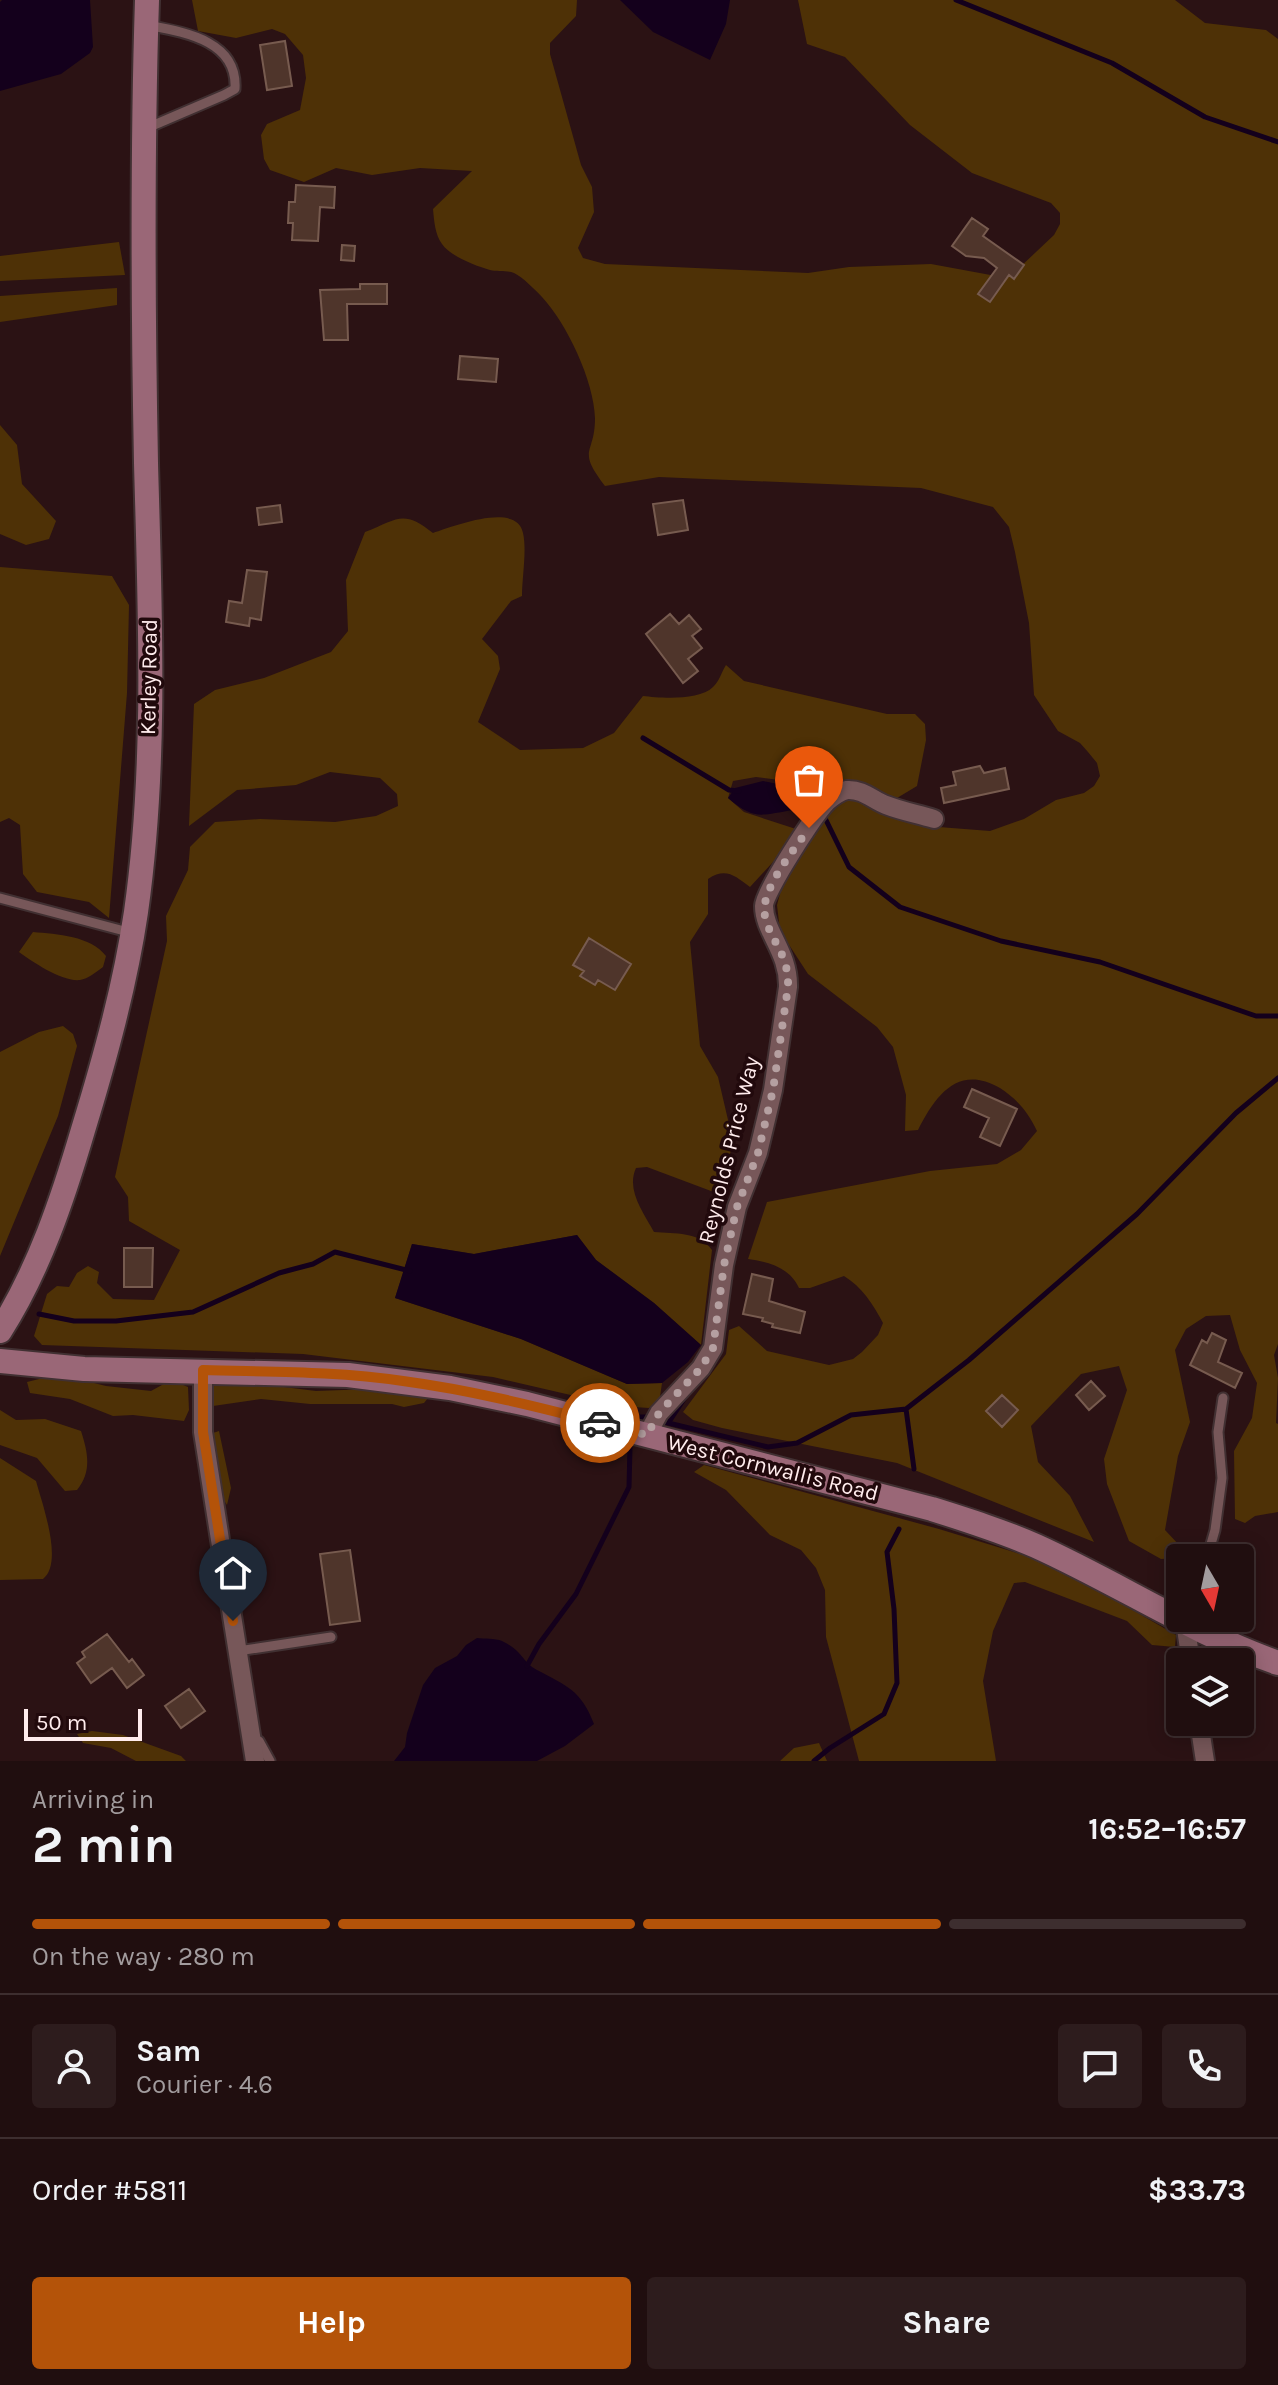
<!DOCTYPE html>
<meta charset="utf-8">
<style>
body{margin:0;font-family:Karla,sans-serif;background:#2d1c1d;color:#f1f3f6;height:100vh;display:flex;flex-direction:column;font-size:30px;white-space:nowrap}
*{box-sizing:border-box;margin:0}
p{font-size:26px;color:#a29c9e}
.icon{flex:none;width:44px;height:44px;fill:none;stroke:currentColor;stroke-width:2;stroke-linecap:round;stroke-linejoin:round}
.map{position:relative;height:1761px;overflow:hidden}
.details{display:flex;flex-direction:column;background:#200e0f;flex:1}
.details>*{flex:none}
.needle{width:52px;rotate:171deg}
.buttons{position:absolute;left:1166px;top:1544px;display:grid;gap:16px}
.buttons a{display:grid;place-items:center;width:88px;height:88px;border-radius:8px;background:#200e0f;box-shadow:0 4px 20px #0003,0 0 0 2px #3d2e2f;font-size:40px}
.scale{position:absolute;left:24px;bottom:20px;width:118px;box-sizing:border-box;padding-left:8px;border:4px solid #ffeced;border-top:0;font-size:22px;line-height:28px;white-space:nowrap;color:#ffeced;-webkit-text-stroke:6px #21090c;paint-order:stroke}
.pin{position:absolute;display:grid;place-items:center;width:68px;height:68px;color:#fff;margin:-82px -34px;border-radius:50% 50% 50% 0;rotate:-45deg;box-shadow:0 0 8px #0007}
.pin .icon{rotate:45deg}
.courier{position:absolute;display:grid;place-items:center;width:80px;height:80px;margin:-40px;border:6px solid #b45309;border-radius:50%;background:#fff;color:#222;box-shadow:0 2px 10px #0007}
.summary em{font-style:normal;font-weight:700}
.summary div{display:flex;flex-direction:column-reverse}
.summary{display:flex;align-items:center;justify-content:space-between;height:136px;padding:0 32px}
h1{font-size:52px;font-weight:700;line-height:60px}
.bar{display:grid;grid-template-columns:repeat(4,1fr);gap:12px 8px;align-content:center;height:96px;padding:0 32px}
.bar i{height:10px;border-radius:6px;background:#3d2e2f}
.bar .current{background:#b45309}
.bar p{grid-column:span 4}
.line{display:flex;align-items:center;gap:20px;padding:0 32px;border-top:2px solid #3d2e2f}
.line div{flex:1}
.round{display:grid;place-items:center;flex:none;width:84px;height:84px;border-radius:8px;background:#2d1c1d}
.action{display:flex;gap:16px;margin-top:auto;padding:16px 32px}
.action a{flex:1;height:92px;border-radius:8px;background:#b45309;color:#fff;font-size:32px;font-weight:700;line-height:92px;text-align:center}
.action a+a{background:#2d1c1d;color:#f1f3f6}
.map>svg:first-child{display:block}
</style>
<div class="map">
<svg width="1278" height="1761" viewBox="0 0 1278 1761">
<rect width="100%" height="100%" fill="#2b1214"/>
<path fill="#4e3106" d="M 192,0 L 577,0 L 576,16 L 550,43 L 550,54 L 581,165 L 592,187 L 594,212 L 578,248 L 583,258 L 605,264 L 808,273 L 849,267 L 931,264 L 996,276 L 1018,269 L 1054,235 L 1060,224 L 1060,213 L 1051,203 L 972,173 L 910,125 L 845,57 L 807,44 L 798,0 L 1175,0 L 1205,23 L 1266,30 L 1278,39 L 1278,1344 L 1274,1355 L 1278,1378 L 1276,1423 L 1278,1424 L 1278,1512 L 1255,1516 L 1245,1523 L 1235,1519 L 1234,1451 L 1252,1418 L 1257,1383 L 1240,1350 L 1230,1315 L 1206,1316 L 1186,1329 L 1175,1350 L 1190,1422 L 1178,1456 L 1165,1530 L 1181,1547 L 1176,1558 L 1161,1559 L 1129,1541 L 1107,1484 L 1104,1459 L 1127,1390 L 1119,1366 L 1081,1374 L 1031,1426 L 1038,1462 L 1070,1496 L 1094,1542 L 897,1463 L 722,1428 L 693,1420 L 683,1412 L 726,1354 L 729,1330 L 739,1326 L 767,1351 L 829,1365 L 853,1359 L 862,1352 L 878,1335 L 883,1323 C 873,1304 862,1287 844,1276 L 810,1288 L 799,1288 C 789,1267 769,1262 748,1259 L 767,1202 L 930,1171 L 997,1164 L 1021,1150 L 1037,1131 C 1028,1112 1018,1100 1000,1088 C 959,1064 936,1094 918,1130 L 905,1131 L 906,1095 L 893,1047 L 877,1027 L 808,974 L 780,931 L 777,905 L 783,882 L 834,804 L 810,784 L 756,777 L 733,781 L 728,798 L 744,812 L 796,829 L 785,849 L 750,887 C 735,876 726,867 708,879 L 708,914 L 690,942 L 700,1046 L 718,1077 L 732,1137 L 727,1185 L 719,1194 L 647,1167 L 636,1168 C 626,1190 643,1212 654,1232 C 675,1234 699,1231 712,1250 L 701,1345 L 654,1303 L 596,1260 L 577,1235 L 474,1254 L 412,1244 L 395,1298 L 521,1339 L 627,1384 L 662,1383 L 660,1397 L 649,1408 L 618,1406 L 493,1377 L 303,1354 L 42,1345 L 34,1336 L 47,1294 L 57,1286 L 69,1287 L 77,1273 L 88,1266 L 99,1272 L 97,1283 L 113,1299 L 154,1300 L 180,1250 L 129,1221 L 128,1197 L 115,1177 L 167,941 L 166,916 L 188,870 L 190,847 L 215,822 L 260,819 L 335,822 L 376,816 L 398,806 L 397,794 L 380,778 L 330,772 L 296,785 L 237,790 L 189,826 L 194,704 L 215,690 L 264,678 L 331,652 L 348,631 L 346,580 L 365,532 C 398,519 403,509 433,533 C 452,527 517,501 523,533 C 527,550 522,578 522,596 L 511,601 L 482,639 L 498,656 L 500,669 L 478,722 L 520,750 L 583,748 L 614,733 L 643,696 C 660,698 699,701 713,687 C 719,682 722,671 726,665 L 744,681 L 887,714 L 915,714 L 925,724 L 926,740 L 917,786 L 882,807 L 926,826 L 990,831 L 1024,819 L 1056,800 L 1084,793 L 1094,786 L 1100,776 L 1097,763 L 1088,752 L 1080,743 L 1058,731 L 1034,695 L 1029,623 L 1015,552 L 1009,527 L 993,507 L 921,488 L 659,477 L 605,486 C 576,448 595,456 595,418 C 594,381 567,324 542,297 C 535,290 523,277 514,273 C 507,270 497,272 490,270 C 476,266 450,256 442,244 C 435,235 434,220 433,209 L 472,171 L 420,168 L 372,175 L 336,168 L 304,182 L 270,170 L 264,159 L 261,135 L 267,124 L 300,110 L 306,78 L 303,55 L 285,34 L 272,29 L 236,38 L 198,31 Z
M 119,242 L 125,275 L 0,281 L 0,256 Z
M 117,288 L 117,305 L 0,322 L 0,296 Z
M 0,425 L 17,445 L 22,484 L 56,521 L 49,539 L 26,545 L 0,534 Z
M 0,567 L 112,576 L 129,605 L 127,693 L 109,918 L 89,902 L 37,892 L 23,874 L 20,825 L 9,818 L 0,822 Z
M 33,932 C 57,934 91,936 106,956 L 103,967 C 96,972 88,979 80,980 C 62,982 33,962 19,952 Z
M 63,1026 L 73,1034 L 77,1046 L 58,1116 L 0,1256 L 0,1052 L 39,1032 Z
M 43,1378 L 74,1378 L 106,1386 L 151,1391 L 171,1380 L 188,1387 L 189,1410 L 184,1421 L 133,1415 L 113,1416 L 70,1399 L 30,1393 L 27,1382 Z
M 243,1382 L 316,1391 L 370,1389 L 428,1398 L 424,1403 L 404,1407 L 392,1404 L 310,1404 L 261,1399 L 213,1406 L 209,1402 L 209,1386 Z
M 0,1410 L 16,1420 L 45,1419 L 81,1431 C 88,1453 92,1471 77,1490 L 65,1491 L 37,1458 L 0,1445 Z
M 219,1431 L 231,1488 L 227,1505 L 216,1488 L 211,1439 L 213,1433 Z
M 0,1458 L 36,1481 C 42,1503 64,1563 43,1579 L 0,1580 Z
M 704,1465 L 939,1529 L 1053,1564 L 1176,1635 L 1175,1647 L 1152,1645 L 1127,1621 L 1025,1582 L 1014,1583 L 993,1631 L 983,1681 L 996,1761 L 859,1761 L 826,1637 L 825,1590 L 816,1568 L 801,1550 L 770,1535 L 726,1490 L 694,1472 Z
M 92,1731 L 123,1735 L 181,1756 L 186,1761 L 136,1761 L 111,1748 L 83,1743 L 77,1734 Z
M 819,1743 L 827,1761 L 780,1761 L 794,1748 Z"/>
<path fill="#14001c" d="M 2,0 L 90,0 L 93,47 L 90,53 L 61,74 L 0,91 L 0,2 Z
M 620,0 L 730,0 L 726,24 L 710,60 L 653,32 Z
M 763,781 L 798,788 L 800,794 L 793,810 C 761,815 755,821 728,798 L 735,788 Z
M 577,1235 L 596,1260 L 654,1303 L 701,1345 L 688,1362 L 662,1383 L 627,1384 L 521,1339 L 395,1298 L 412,1244 L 474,1254 Z
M 477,1638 C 484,1639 495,1638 502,1641 C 524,1652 522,1662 537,1670 C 567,1686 581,1690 594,1724 L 565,1746 L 537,1761 L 394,1761 L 405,1747 L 407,1733 L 423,1685 L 435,1668 L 457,1656 L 466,1645 Z"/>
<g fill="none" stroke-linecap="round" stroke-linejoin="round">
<path stroke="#14001c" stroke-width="5" d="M 956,0 L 1112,63 L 1205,117 L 1278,142
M 643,738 L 729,790 L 739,791
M 792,798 L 816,807
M 823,814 L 849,867 L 900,907 L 1001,941 L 1100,962 L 1256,1016 L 1278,1016
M 39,1314 L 74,1321 L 116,1321 L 193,1312 L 279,1273 L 313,1264 L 335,1252 L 410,1271
M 906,1409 L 914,1469
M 634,1417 L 647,1417
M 660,1421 L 768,1447 L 797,1443 L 851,1415 L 906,1409 L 969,1360 L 1137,1214 L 1236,1113 L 1278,1078
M 669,1422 L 686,1396
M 527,1666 L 539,1644 L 576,1594 L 629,1487 L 630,1447
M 814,1761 L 830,1748 L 884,1714 L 897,1683 L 894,1609 L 887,1552 L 899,1529"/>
</g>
<path fill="#4f352b" stroke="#775b4f" stroke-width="2" d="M 285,41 L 292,86 L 267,90 L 260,45 Z
M 296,185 L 335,187 L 334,208 L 320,207 L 318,241 L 292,240 L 293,223 L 288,223 L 289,202 L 295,202 Z
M 972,218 L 988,229 L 983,236 L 1024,265 L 1014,279 L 1009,275 L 990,302 L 978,294 L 997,268 L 984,258 L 966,256 L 952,246 Z
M 342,245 L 355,246 L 354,261 L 341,260 Z
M 360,284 L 387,284 L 387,304 L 347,304 L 348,340 L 324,340 L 320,290 L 360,289 Z
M 460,356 L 498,359 L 496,382 L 458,379 Z
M 683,500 L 688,530 L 658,535 L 653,504 Z
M 280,505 L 282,522 L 259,525 L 257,508 Z
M 247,570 L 267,572 L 261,620 L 250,618 L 249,626 L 226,622 L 229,601 L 242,603 Z
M 670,614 L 679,624 L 689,615 L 701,629 L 692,636 L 702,648 L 688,659 L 698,671 L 683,683 L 646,634 Z
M 980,766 L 984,773 L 1005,768 L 1009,789 L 944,803 L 941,788 L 956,785 L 953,772 Z
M 589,938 L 631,964 L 615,990 L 598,980 L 595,985 L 580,976 L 584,971 L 573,965 Z
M 972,1089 L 1017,1109 L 1000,1146 L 980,1137 L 989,1118 L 964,1107 Z
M 124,1248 L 153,1248 L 152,1287 L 124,1287 Z
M 752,1274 L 773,1279 L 769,1301 L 805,1312 L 800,1333 L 772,1327 L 773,1324 L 762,1321 L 763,1318 L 743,1314 Z
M 1212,1333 L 1226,1340 L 1218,1362 L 1242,1373 L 1235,1388 L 1190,1365 L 1202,1340 L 1207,1343 Z
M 1091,1381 L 1105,1396 L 1089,1410 L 1076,1395 Z
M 1002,1395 L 1018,1410 L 1002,1427 L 986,1411 Z
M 350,1550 L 360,1621 L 330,1625 L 320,1554 Z
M 107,1634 L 129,1662 L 132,1659 L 144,1675 L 127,1688 L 112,1668 L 91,1683 L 77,1663 L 85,1657 L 82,1652 Z
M 189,1689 L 205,1711 L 181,1728 L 165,1706 Z"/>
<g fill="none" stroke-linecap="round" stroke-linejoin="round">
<g stroke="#413032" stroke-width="13">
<path id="lane" d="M 147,128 L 224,95 L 235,89 C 238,40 183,32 147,25
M 0,898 L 132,933
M 1207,1558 L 1215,1530 L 1222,1478 L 1218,1432 L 1223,1398
M 238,1651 L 331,1637
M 256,1740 L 259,1741 L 270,1761"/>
</g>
<g stroke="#413032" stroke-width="22">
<path id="street" d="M 203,1370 L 203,1432 L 255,1761
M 647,1435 L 659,1413 L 701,1368 L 713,1348 L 724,1265 L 737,1207 L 758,1153 L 773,1090 L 788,987 C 789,952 764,932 764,906 C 764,892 815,814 827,802 C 832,797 841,791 847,790 C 863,789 873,800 886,805 C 901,811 918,814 934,819
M 1185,1622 L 1191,1662
M 1199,1722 L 1205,1761"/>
</g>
<g stroke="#413032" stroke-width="28">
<path id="secondary" d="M 0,1331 C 39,1270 63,1198 83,1130 C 105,1058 125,986 136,912 C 157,764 150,612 146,463 C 143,309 142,154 147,0
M 0,1361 L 84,1369 L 348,1375 L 450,1388 L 527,1404 L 932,1509 C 967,1520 1002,1531 1036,1546 C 1118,1583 1193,1633 1278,1663"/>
</g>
<use href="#lane" stroke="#775759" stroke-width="9"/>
<use href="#street" stroke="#775759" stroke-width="18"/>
<use href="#secondary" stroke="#9a6777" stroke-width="24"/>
</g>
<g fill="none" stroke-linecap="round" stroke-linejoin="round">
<path stroke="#b5a0a1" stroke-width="8" stroke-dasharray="0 14.4" d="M 600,1423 L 647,1435 L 659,1413 L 701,1368 L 713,1348 L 724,1265 L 737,1207 L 758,1153 L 773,1090 L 788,987 C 789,953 771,943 765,916 C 759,891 795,849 809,828"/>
<path stroke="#b45309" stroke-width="10" d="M 233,1621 L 203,1432 L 203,1370 C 269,1372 337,1371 403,1381 C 470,1390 535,1406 600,1423"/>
</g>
<g text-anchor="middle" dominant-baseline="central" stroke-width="7" stroke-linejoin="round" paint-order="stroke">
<g font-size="22" fill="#ffeced" stroke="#21090c">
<text transform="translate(149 677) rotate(-89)">Kerley Road</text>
<text transform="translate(729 1150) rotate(-76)">Reynolds Price Way</text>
<text transform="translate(773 1468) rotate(14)">West Cornwallis Road</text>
</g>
</g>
</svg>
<div class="buttons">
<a><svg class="needle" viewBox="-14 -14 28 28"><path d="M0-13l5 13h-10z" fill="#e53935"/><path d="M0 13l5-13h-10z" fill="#a29c9e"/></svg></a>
<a><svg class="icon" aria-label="layers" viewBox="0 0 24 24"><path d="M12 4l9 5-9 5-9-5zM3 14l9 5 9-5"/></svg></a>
</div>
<div class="scale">50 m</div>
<div class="pin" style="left:809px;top:828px;background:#ea580c"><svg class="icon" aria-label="bag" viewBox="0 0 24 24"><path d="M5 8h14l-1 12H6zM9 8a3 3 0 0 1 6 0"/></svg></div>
<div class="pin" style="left:233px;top:1621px;background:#1f2937"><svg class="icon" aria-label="home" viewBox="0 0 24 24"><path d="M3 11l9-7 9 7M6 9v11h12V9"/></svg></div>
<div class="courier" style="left:600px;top:1423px"><svg class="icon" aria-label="car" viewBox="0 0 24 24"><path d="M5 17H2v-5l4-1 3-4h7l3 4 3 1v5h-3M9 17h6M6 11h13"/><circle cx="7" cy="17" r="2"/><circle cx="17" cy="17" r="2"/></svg></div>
</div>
<section class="details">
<div class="summary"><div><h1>2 min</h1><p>Arriving in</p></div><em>16:52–16:57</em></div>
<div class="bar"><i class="current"></i><i class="current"></i><i class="current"></i><i></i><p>On the way · 280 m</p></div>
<div class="line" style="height:144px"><a class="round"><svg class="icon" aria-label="person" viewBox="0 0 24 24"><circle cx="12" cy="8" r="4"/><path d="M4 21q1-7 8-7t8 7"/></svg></a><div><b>Sam</b><p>Courier · 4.6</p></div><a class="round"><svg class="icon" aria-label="chat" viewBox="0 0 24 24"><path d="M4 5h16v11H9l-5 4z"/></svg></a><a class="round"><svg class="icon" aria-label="phone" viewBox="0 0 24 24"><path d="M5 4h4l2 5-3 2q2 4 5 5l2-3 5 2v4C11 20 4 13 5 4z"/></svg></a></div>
<div class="line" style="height:104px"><div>Order #5811</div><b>$33.73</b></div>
<div class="action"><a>Help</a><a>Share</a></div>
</section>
